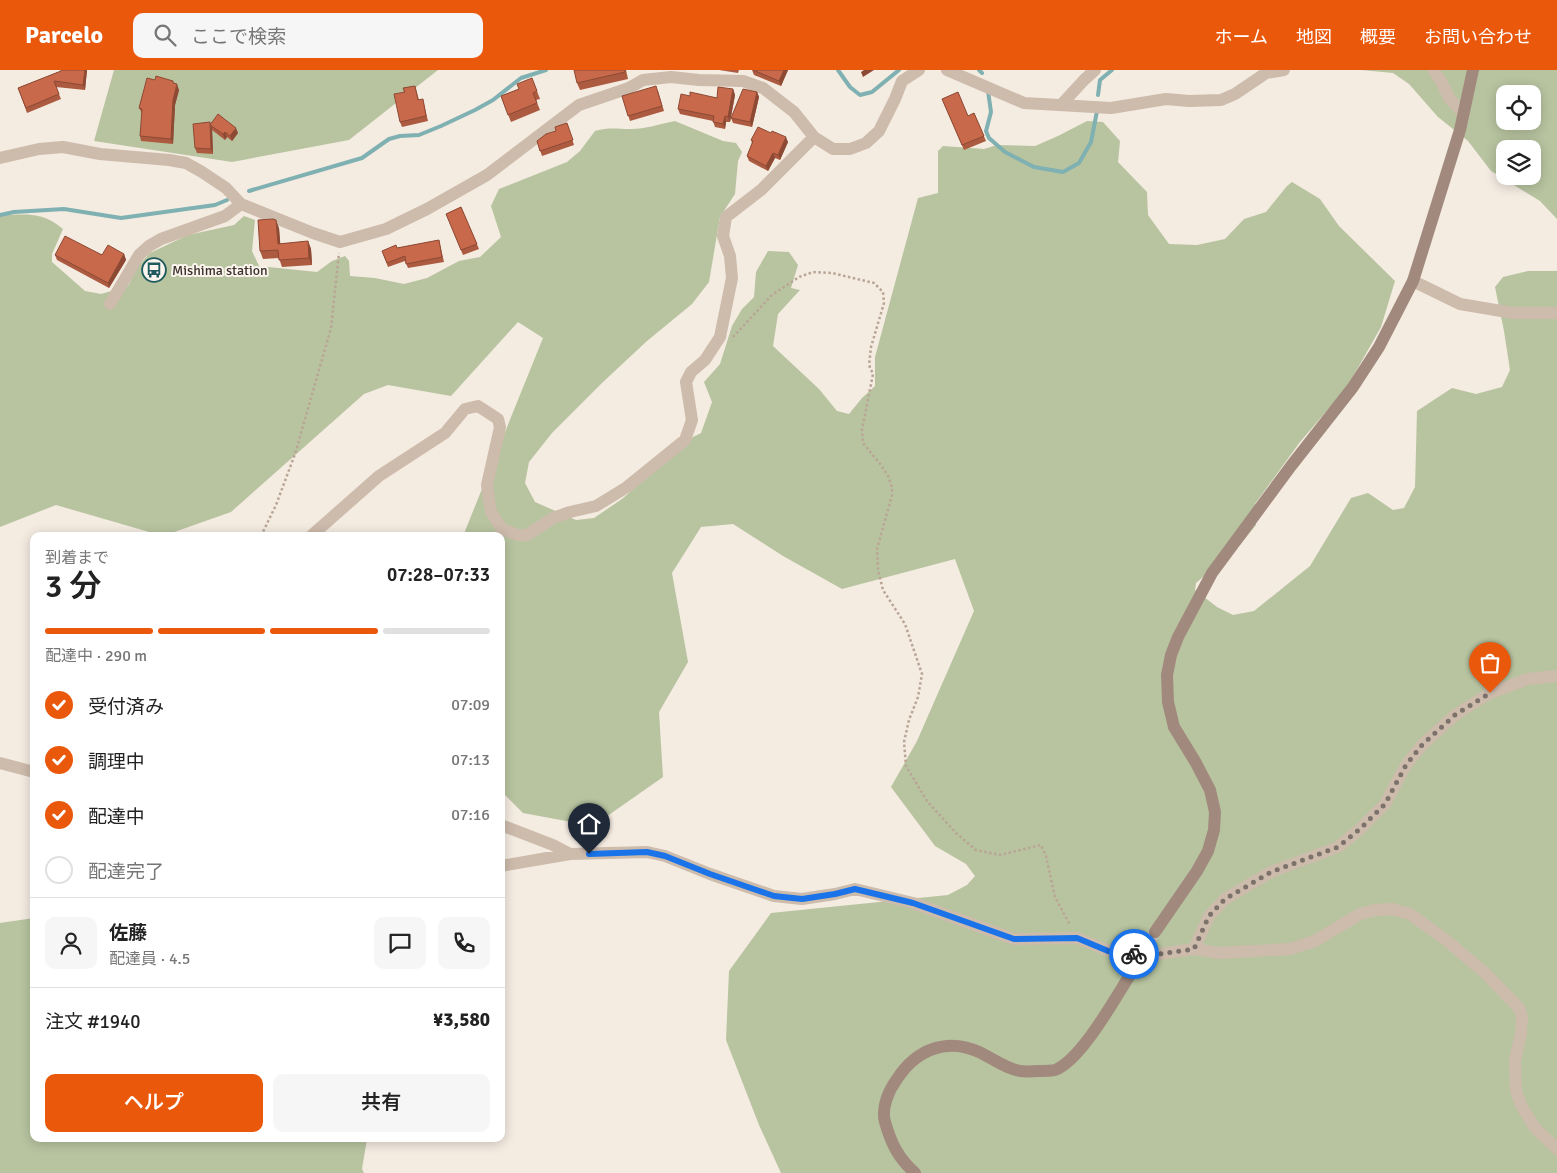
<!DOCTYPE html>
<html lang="ja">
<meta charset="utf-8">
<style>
body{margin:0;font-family:Signika,"Noto Sans JP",sans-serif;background:#f6f6f6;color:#222;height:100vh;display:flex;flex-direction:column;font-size:19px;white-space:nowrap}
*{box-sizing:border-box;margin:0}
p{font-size:16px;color:#767676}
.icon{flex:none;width:28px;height:28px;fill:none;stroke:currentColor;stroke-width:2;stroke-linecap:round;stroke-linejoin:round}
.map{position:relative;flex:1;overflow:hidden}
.details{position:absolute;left:30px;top:462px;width:475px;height:610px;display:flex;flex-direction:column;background:#fff;border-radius:10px;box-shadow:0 2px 12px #0003}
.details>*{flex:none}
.fabs{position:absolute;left:1496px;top:15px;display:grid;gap:10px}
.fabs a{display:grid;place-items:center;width:45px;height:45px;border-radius:10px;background:#fff;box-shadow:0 2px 12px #0003;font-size:25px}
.pin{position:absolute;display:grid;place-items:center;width:42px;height:42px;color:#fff;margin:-51px -21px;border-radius:50% 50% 50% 0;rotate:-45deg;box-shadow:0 0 5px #0007}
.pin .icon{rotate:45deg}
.courier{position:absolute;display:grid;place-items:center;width:50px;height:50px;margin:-25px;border:4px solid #1a73e8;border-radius:50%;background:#fff;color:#222;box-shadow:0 1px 6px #0007}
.head em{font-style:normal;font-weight:600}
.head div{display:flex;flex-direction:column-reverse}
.head{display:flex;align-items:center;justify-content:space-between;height:85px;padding:0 15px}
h1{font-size:32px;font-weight:600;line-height:38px}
.bar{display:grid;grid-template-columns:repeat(4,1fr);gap:8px 5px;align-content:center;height:60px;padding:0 15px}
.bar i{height:6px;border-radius:4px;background:#e0e0e0}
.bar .selected{background:#ea580c}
.bar p{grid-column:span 4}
.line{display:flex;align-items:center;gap:12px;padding:0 15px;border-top:1px solid #e0e0e0}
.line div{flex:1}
.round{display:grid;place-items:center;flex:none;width:52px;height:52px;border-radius:10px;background:#f6f6f6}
ol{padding:0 15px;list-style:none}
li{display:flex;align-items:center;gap:15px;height:55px}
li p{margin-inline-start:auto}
li .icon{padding:5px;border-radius:50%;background:#ea580c;color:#fff;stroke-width:4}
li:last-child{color:#767676}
li i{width:28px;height:28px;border:2px solid #e0e0e0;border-radius:50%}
.primary-button{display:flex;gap:10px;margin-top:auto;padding:10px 15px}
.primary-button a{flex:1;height:58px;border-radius:10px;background:#ea580c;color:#fff;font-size:20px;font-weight:600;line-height:58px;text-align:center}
.primary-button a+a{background:#f6f6f6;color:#222}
header{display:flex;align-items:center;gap:30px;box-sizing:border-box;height:70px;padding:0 25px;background:#ea580c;color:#fff}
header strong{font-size:24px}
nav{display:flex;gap:28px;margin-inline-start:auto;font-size:18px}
.search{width:350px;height:45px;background:#f6f6f6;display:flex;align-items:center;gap:12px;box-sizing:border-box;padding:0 18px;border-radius:10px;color:#767676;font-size:19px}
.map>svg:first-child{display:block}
</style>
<header>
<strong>Parcelo</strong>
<div class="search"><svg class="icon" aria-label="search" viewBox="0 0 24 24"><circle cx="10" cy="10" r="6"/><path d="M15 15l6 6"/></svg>ここで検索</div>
<nav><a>ホーム</a><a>地図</a><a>概要</a><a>お問い合わせ</a></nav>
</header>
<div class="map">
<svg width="1557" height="1103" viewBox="0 0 1557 1103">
<rect width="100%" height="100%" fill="#f4ebe1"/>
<path fill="#b8c4a0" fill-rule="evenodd" d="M 114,0 L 438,0 L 349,70 L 232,92 L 94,71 Z
M 1361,0 L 1557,0 L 1557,149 L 1540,131 L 1491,101 L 1468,71 L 1438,47 L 1409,14 L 1393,3 ZM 1505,24 L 1532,24 L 1532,51 L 1505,51 ZM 1505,79 L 1532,79 L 1532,106 L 1505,106 Z
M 675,51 L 723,71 L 736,73 L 742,82 L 738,91 L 735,124 L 720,147 L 709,212 L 692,234 L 647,271 L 603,312 L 552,363 L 529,392 L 525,413 L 535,432 L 576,450 L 594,448 L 622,429 L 693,367 L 701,363 L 712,332 L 704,312 L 720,294 L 732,256 L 742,239 L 754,227 L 756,202 L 768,181 L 789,182 L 798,195 L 791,218 L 800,220 L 778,244 L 773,276 L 819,319 L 837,341 L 849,344 L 862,328 L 875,316 L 875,287 L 918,128 L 938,123 L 938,81 L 943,76 L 984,79 L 997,75 L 1035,76 L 1058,66 L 1087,51 L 1103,52 L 1120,71 L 1118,92 L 1147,122 L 1148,145 L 1169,174 L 1197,175 L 1225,169 L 1244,149 L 1266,142 L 1287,116 L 1292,112 L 1320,129 L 1339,156 L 1395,211 L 1381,257 L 1347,317 L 1300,372 L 1255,434 L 1256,455 L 1240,475 L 1196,513 L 1195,520 L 1217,537 L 1233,545 L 1254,541 L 1310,496 L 1351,428 L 1368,423 L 1393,440 L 1404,438 L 1415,417 L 1417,341 L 1452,318 L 1476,324 L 1502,317 L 1510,300 L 1504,261 L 1495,217 L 1503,207 L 1528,201 L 1557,201 L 1557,1103 L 781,1103 L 759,1055 L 726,970 L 729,901 L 771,843 L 948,825 L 967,815 L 975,806 L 966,794 L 935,776 L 891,717 L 917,671 L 974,541 L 955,489 L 842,519 L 783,486 L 733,454 L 701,457 L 672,503 L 688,592 L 659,642 L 663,707 L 593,756 L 523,743 L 501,721 L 501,466 L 466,466 L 465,461 L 543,268 L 518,252 L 451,326 L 388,315 L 364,324 L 231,442 L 163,466 L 56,435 L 0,457 L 0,145 C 27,145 41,141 63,159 L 52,184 L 52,192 L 85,221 L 101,224 L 128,216 L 137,197 L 150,183 L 188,165 L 234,155 L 244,146 L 255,150 L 252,181 L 259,196 L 317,202 L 332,191 L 345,186 L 349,191 L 350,206 L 375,208 L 404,214 L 427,208 L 459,191 L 480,187 L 501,167 L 491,136 L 499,119 L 567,92 L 580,81 L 595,61 C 610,57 615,59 631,59 C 645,59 660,54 675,51 Z
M 34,848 L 34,1069 L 367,1069 L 362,1099 L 364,1103 L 0,1103 L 0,853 Z"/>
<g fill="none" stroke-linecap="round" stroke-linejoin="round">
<path stroke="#7fb0b2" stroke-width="4" d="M 838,0 L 850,17 L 860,25 L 872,22 L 899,0
M 979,0 L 982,3
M 988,21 L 991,42 L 986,61 L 989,68 L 1005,82 L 1034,97 L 1063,102 L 1079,93 L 1091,72 L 1097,41
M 1098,25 L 1100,10 L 1112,0
M 249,121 L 362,88 L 389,69 L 400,66 L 419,65 L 441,56 L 475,40 L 493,30 L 521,8 L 546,0
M 0,145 L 14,142 L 64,139 L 121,148 L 215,135 L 227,130"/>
<path stroke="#cfc6bd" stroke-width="12" stroke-dasharray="12 6" stroke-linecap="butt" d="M 1130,905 L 1155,862"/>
<path stroke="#b9a596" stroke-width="2.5" stroke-dasharray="2.5 2.5" stroke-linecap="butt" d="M 733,267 L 772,225 L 799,207 L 813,202 L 832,203 L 874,213 L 883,222 L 884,233 L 871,277 L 869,295 L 873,304 L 862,360 L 863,373 L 881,395 L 888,406 L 892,417 L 892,425 L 877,479 L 878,500 L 883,520 L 905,554 L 922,604 L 918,627 L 909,650 L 904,672 L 906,696 L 927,731 L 956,763 L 976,780 L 1000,785 L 1041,775 L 1046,786 L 1055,827 L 1070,855
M 261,466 L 276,435 L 295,384 L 331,258 L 339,183"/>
<path stroke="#cdbbac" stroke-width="12" d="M 947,0 L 1024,33 L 1111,38 L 1166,29 L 1189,31 L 1221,30 L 1235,24 L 1266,3 L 1284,0
M 1433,0 L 1441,11 L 1449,28 L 1464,44
M 1061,35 L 1084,10 L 1095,0
M 0,88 L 39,79 L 63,77 L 100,84 L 169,90 L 186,93 L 202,102 L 226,118 L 241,134 L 313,163 L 340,172 L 386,159 L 427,139 L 487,105 L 579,35 L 629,18 L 643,10 L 671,7 L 699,10 L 743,11 L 763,18 L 794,42 L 814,67 L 833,79 L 850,79 L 866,73 L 879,61 L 895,29 L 902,11 L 919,0
M 1413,211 L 1460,234 L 1513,243 L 1557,243
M 110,234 L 139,185 L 149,176 L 161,169 L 225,146 L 241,134
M 311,466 L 379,406 L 445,363 L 465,339 L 478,336 L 498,349 L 500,357 L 487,415 L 491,442 L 502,459 L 518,465 L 527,465 L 553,448 L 570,442 L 596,436 L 627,417 L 685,370 L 692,350 L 686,312 L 691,302 L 705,290 L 720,267 L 732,208 L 730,186 L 723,166 L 726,147 L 761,120 L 814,67
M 0,693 L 34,702
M 501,755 L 553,775 L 570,784
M 501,796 L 570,784 L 647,782 L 665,786 L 710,804 L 774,826 L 802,829 L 835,824 L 855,819 L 913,833 L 1014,869 L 1077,868 L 1109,881 L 1152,885 L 1194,879 L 1219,883 L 1290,879 L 1315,871 L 1360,844 L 1375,840 L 1392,839 L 1410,844 L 1446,870 L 1485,903 L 1519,938 L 1522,947 L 1521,963 L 1515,991 L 1516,1021 L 1522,1037 L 1535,1058 L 1557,1079
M 1194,879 L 1209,846 L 1225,829 L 1271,802 L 1338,777 L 1360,759 L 1385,734 L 1406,695 L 1422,675 L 1455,645 L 1490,623 L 1528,609 L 1557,606"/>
<path stroke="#a18a7d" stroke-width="12" d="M 1155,862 L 1197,801 L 1208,781 L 1214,760 L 1215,742 L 1210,720 L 1196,693 L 1174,657 L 1168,632 L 1167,605 L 1171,585 L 1178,567 L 1212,503 L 1291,396 L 1353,317 L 1379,277 L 1413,211 L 1460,60 L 1473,0
M 915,1103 C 898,1088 891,1073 885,1052 C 881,1037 889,1020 897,1009 C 916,980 946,967 979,982 C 992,988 1006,999 1020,1001 C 1027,1002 1033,1001 1040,1001 C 1044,1001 1051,1001 1055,1000 C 1081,990 1114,930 1130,905"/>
</g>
<path fill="#ac5a40" d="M 61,0 L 87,0 L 85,20 L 56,17 L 61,29 L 27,43 L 18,18 L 61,1 Z
M 626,0 L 628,9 L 580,20 L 577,13 Z
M 719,0 L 739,0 L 738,3 Z
M 752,0 L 788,0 L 781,16 L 754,5 Z
M 532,8 L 540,29 L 536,30 L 540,40 L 511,52 L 501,26 L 519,19 Z
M 173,11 L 174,14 L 179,20 L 175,35 L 173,74 L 141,71 L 140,66 L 142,43 L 139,38 Z
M 415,16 L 419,30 L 424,34 L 428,51 L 402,57 L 400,52 L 404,22 L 403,18 Z
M 733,19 L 735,25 L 730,52 L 726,52 L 725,59 L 715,57 L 713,51 L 680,44 L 678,39 L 690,26 L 717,28 Z
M 658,21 L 664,41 L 630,51 L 622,26 Z
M 757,22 L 759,27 L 752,57 L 733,53 L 731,48 Z
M 942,29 L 968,46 L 974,43 L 986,71 L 964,80 Z
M 567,53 L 574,75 L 542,86 L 537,71 L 556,61 Z
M 210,55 L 238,63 L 232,71 L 227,67 L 225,70 L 212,60 L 212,58 L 213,84 L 197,83 L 195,78 Z
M 751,70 L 788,72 L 780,90 L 775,88 L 768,101 L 749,91 L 747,86 L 752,73 Z
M 461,137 L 479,179 L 463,185 L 446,144 Z
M 279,158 L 280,174 L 308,171 L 311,179 L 312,195 L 282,197 L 279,188 L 263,189 L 260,181 Z
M 439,170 L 444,192 L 408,198 L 405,191 L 388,197 L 382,181 Z
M 124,184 L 126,190 L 109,218 L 57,190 L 55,185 Z"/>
<path fill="#8c4a34" d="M 85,0 L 87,0 L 85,20 L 83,15 Z
M 784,0 L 788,0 L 781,16 L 779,11 Z
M 864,0 L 874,0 L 863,7 L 861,2 Z
M 177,14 L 179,20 L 175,35 L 173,74 L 171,69 L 173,30 Z
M 733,19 L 735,25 L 730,52 L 728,47 Z
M 757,22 L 759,27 L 752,57 L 750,52 Z
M 725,46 L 726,52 L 725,59 L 723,54 Z
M 210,52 L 212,58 L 213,84 L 211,79 Z
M 236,58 L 238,63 L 232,71 L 230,66 Z
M 225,62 L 227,67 L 225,70 L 223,64 Z
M 786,67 L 788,72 L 780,90 L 778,85 Z
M 773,83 L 775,88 L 768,101 L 766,96 Z
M 276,150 L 279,158 L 281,182 L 278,174 Z
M 308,171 L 311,179 L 312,195 L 309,188 Z
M 124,184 L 126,190 L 109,218 L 108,213 Z"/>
<path fill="#c8694b" stroke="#8c4a34" d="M 61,0 L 85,0 L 83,15 L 54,11 L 59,24 L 26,38 L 18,18 L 61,1 Z
M 574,0 L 625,0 L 625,2 L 577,13 Z
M 753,0 L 784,0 L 779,11 Z
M 156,6 L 173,11 L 173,13 L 177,14 L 173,30 L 171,69 L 140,66 L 142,39 L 139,38 L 147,8 L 155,10 Z
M 532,8 L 537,21 L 533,23 L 537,33 L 508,45 L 501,26 L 519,19 L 517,14 Z
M 415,16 L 418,30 L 423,29 L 426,46 L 400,52 L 394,24 L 405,22 L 403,18 Z
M 656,16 L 662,36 L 628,46 L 622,26 Z
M 718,17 L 733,19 L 728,47 L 725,46 L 723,54 L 713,52 L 714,46 L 678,39 L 681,24 L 690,26 L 690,22 L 717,28 Z
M 743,19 L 757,22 L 750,52 L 731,48 Z
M 958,22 L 968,46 L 974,43 L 984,66 L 962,75 L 942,29 Z
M 218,44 L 236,58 L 230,66 L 225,62 L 223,64 L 210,55 Z
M 210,52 L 211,79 L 195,78 L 193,54 Z
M 567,53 L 573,70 L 540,81 L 537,71 L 546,64 L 556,61 L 555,57 Z
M 758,57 L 771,63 L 772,61 L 786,67 L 778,85 L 773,83 L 766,96 L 747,86 L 753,71 L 751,70 Z
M 461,137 L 477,174 L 461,180 L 446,144 Z
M 273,149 L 276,150 L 278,174 L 308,171 L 309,188 L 279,190 L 278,180 L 260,181 L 258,150 Z
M 65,166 L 102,185 L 108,175 L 124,184 L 108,213 L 55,185 Z
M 439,170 L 442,187 L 406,194 L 405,186 L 387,193 L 382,181 L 396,175 L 397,178 Z"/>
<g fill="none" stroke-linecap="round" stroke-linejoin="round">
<path stroke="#7c716b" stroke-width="5" stroke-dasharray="0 9" d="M 1134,884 L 1152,885 L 1194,879 L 1209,846 L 1225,829 L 1271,802 L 1338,777 L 1360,759 L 1385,734 L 1406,695 L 1422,675 L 1455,645 L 1490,623"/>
<path stroke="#1a73e8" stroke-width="6" d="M 589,784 L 647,782 L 665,786 L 710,804 L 774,826 L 802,829 L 835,824 L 855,819 L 913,833 L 1014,869 L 1077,868 L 1108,881 L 1134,884"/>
</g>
<defs>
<g id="bus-ring" transform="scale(1.25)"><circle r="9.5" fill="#fbf5ee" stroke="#1f5a5e" stroke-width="1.5"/><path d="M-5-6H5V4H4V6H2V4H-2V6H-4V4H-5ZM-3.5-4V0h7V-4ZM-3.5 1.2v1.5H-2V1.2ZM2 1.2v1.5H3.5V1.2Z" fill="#1f5a5e"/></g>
</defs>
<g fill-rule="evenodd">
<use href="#bus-ring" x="154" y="200"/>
</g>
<g text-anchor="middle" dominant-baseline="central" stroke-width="4" stroke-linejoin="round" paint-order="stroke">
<g font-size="14" fill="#3b302b" stroke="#fbf5ee" text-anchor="start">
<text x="172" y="200">Mishima station</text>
</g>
</g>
</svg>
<div class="fabs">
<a><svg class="icon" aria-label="locate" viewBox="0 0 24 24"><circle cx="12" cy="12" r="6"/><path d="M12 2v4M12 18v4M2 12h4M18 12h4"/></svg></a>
<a><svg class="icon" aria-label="layers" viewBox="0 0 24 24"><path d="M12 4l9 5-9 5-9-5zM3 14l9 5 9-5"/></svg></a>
</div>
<div class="pin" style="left:1490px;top:623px;background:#ea580c"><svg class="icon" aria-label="bag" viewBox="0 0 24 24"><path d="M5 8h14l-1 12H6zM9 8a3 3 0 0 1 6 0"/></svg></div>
<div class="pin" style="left:589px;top:784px;background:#1f2937"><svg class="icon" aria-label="home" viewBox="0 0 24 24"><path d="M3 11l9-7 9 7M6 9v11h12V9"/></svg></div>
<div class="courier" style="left:1134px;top:884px"><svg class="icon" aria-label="bike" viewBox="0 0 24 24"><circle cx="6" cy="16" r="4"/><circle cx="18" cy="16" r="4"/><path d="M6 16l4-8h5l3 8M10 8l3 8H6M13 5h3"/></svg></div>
<section class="details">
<div class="head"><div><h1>3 分</h1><p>到着まで</p></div><em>07:28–07:33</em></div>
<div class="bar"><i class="selected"></i><i class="selected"></i><i class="selected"></i><i></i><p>配達中 · 290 m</p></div>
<ol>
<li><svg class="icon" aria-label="check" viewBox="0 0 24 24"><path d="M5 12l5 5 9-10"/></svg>受付済み<p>07:09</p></li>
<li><svg class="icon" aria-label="check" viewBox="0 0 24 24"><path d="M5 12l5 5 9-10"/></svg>調理中<p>07:13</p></li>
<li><svg class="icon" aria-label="check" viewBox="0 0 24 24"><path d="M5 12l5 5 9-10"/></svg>配達中<p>07:16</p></li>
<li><i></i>配達完了</li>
</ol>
<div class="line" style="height:90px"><a class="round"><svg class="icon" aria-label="person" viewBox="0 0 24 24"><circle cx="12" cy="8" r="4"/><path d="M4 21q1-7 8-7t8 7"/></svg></a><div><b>佐藤</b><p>配達員 · 4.5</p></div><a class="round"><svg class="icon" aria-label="chat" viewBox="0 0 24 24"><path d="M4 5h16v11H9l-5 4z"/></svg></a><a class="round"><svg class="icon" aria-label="phone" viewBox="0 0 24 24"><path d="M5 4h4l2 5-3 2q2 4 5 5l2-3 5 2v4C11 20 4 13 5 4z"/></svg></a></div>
<div class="line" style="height:65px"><div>注文 #1940</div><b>¥3,580</b></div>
<div class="primary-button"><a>ヘルプ</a><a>共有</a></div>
</section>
</div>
